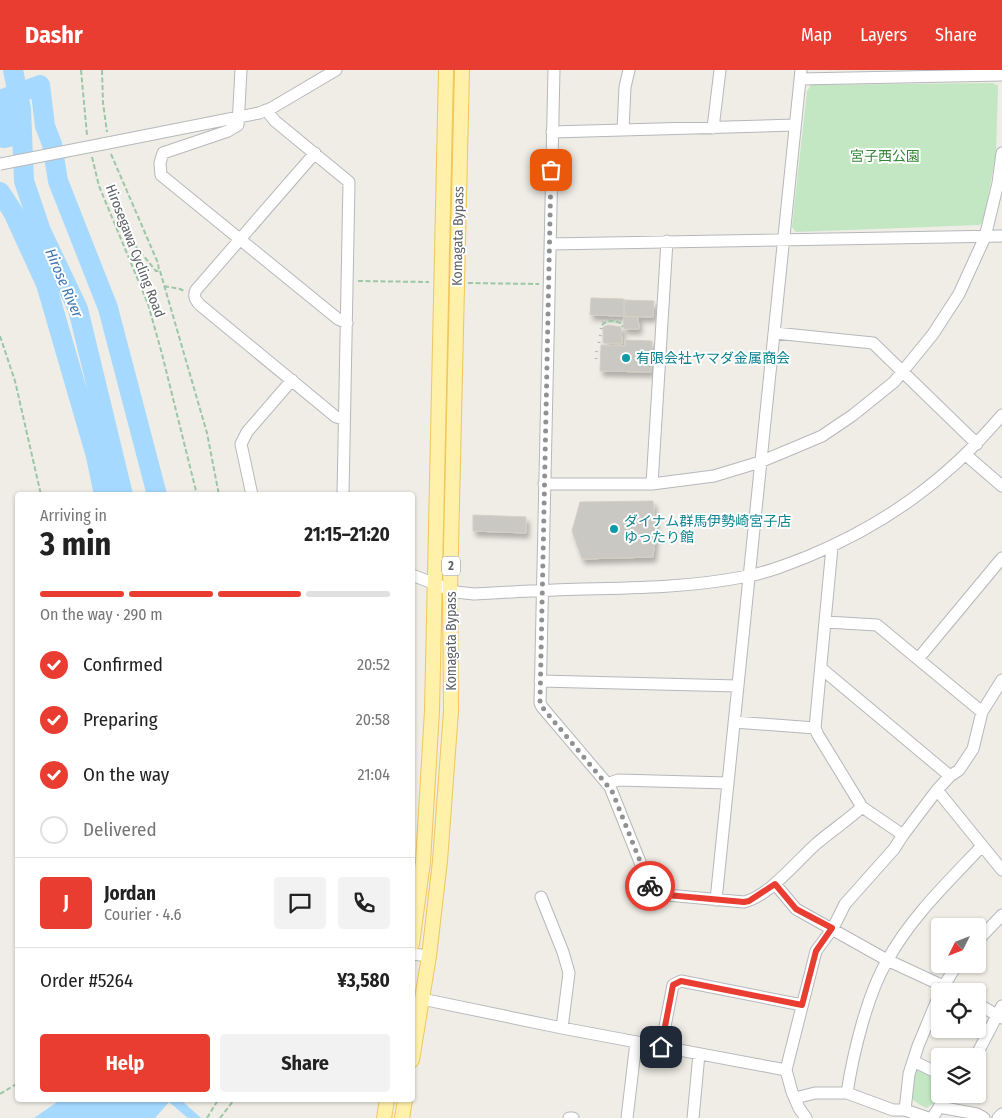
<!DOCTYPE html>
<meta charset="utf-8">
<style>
body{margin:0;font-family:"Fira Sans Condensed","Noto Sans JP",sans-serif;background:#f2f2f2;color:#222;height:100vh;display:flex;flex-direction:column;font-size:19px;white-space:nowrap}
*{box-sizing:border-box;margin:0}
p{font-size:16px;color:#767676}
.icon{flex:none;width:28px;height:28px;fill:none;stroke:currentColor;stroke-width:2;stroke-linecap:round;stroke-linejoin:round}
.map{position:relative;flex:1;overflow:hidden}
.drawer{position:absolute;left:15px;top:422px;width:400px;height:610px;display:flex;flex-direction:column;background:#fff;border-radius:5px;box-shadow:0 1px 4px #0004}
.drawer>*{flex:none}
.needle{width:32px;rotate:228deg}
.fabs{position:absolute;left:931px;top:848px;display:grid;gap:10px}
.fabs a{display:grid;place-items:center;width:55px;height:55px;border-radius:5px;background:#fff;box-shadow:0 1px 4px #0004;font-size:25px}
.pin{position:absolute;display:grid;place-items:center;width:42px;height:42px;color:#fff;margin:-21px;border-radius:10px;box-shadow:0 2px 8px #0006}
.courier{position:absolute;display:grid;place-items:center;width:50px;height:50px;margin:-25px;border:4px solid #e93d31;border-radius:50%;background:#fff;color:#222;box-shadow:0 1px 6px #0007}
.headline em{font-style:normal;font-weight:700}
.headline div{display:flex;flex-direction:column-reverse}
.headline{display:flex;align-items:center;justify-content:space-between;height:85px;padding:0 25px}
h1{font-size:32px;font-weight:700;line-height:38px}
.bar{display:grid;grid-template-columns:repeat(4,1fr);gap:8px 5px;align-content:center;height:60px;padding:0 25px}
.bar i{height:6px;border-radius:4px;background:#e0e0e0}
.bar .on{background:#e93d31}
.bar p{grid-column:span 4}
.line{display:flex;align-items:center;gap:12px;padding:0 25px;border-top:1px solid #e0e0e0}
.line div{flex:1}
.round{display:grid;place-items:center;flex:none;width:52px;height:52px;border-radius:5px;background:#f2f2f2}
ol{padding:0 25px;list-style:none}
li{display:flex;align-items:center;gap:15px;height:55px}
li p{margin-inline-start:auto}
li .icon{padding:5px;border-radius:50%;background:#e93d31;color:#fff;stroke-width:4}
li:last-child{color:#767676}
li i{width:28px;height:28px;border:2px solid #e0e0e0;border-radius:50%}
.cta{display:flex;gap:10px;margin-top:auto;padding:10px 25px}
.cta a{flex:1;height:58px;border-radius:5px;background:#e93d31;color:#fff;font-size:20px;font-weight:700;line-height:58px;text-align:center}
.cta a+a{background:#f2f2f2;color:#222}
header{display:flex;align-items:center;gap:30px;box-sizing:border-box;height:70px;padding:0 25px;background:#e93d31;color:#fff}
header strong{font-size:24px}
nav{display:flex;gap:28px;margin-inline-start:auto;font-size:18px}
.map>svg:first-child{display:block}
</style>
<header>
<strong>Dashr</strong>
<nav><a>Map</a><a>Layers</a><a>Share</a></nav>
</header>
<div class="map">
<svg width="1002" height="1048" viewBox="0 0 1002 1048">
<defs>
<filter id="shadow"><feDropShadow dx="3" dy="5" stdDeviation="2.5" flood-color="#0004"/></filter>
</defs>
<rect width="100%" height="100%" fill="#efede5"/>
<path fill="#c2e7c2" d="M 993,13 L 998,16 L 996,85 L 983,152 L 979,155 L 796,162 L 792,157 L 807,21 L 811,15 Z
M 919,998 L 940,1007 C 940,1024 942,1028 927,1038 C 904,1028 911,1023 913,1001 Z"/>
<path fill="#a5d9ff" d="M 60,1030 L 181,1030 L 201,1048 L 188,1048 L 169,1032 L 155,1048 L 34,1048 Z"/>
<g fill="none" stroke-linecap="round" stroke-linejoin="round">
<path stroke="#a5d9ff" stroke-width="20" d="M 13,0 L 21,39 L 24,111 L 41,161 L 78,239 L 123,425
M 0,56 L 4,68 L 9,67 L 9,42 L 5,28 L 40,15 L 45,56 L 52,74 L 58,111 L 108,238 L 157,425
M 0,122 L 13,142 L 46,214 L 96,386 L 104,425"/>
</g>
<path fill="#cac8c2" stroke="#d4cfc3" filter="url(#shadow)" d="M 591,228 L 624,229 L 624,246 L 590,245 Z
M 624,230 L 654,231 L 653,247 L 624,246 Z
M 623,247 L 638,247 L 639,259 L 624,259 Z
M 608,255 L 621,257 L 622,274 L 603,273 L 603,257 Z
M 625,270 L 652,271 L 651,302 L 600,301 L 601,275 L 625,276 Z
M 653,431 L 656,458 L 653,487 L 582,489 L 572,461 L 580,432 Z
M 473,445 L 526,447 L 526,463 L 473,461 Z"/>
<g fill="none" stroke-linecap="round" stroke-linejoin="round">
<g stroke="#b5b8bc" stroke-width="13">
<path id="minor" d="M 241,0 L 238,55 L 228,61 L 163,83 L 160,93 L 161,105 L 338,249 L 347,253
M 554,0 L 540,633 L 542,637 L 610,717 L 652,822 L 656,824 L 744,832 C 769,826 797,791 816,774 C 831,761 848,750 862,737
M 800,9 L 1002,5
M 266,40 L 275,51 L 349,112 L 343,425
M 713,58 L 720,0
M 623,60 L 625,17 L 629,0
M 552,62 L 795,55
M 103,74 L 259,43 L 270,39 L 336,0
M 315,83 L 196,220 C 193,226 195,230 200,235 L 336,347 L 344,349
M 550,174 L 1002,166
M 775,263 L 873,273 L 977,374
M 966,385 L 1002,416
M 544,414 L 652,414 L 714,406 L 760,392 L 796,377 L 822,366 L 853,345 L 894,312 L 933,264 L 959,224 L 985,167 L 998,113 L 1002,83
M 652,414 L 667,171
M 252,425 L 241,374 L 247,362 L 292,310
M 832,477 L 815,658 L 818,665 L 862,737 L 903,765
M 412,505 L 456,522 L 474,524 C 510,522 547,520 583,519 C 639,518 694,517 748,506 C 769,502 789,494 809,486 C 886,454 948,409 1002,345
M 826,552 L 877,555 L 982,642
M 918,589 L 1002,488
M 822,599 L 950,706
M 540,611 L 738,616
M 734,652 L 815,658
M 607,714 L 618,710 L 728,713
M 937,720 L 1002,800
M 775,814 L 796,839 L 887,890 L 954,921
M 541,827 L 563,882 L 569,903 L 562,958
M 716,830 L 801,0
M 978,870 L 1002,845
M 412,884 L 429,886
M 941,921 L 957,894
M 422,929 L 562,958 L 786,1000
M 978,934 L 1002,948
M 661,977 L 673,915 L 681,911 L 802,935
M 976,986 L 1002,936
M 913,991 L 940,1004
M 847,1023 C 853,984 867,925 887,891 C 911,847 948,812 982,776
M 795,1028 L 815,1023 L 847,1023 L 893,1040 L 905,1040 L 928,1048
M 939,1037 L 977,1044 L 984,1048
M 905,1040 L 909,1004 L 918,976 L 940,923
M 569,1048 L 573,1048
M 627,1048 L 636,972
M 693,1048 L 699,984
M 806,1048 L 799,1038 L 792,1022 L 786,1000 L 816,881 L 833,858 L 845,834 L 894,779 L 903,765 L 937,720 L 950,706 L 959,700 L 973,679 L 982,642 L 1002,610
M 932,1048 L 948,1024
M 998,1048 L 1002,1044"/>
</g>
<g stroke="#f1c65c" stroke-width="16">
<path id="major" d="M 412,874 L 423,792 L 432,641 L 446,0
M 412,990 L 429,886 L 440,791 L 451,641 L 450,520 L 462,0
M 384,1048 L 387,1030
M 402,1048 L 405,1030"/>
</g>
<path stroke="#9bc7a7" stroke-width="2" stroke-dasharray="5 2.5" stroke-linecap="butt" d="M 81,0 L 87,65
M 102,0 L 103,33 L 107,62
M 111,84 L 158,193 L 159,201 L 156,201 L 120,157 L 116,156
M 92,87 L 99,116 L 148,234 L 162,284 L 197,425
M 160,201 L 207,363 L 219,425
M 358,211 L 429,212
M 468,213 L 539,214
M 164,216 L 180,219 L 184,221
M 602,255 C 607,250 614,250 620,253 L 623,257
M 0,266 L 15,311 L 41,425
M 0,1024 L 18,1013
M 207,1048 L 218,1030
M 220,1048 L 234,1030"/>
<use href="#minor" stroke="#fff" stroke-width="11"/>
<use href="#major" stroke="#fff0aa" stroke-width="14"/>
<path stroke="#b4b5b5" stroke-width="3" stroke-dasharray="1 6" stroke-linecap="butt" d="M 599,273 C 604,252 596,247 623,248
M 596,289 L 597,276"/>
<g stroke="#b5b8bc" stroke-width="13" stroke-linecap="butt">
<path id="minor-bridge" d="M 0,94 L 103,74"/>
</g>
<use href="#minor-bridge" stroke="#fff" stroke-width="11"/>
</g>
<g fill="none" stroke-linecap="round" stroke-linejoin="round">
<path stroke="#909292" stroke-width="5" stroke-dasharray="0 9" d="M 551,100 L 540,633 L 542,637 L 612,721 L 650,816"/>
<path stroke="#e93d31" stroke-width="6" d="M 650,816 L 652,822 L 656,824 L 744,832 L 749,831 L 775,814 L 796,839 L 832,858 L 816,881 L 802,935 L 681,911 L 673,915 L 661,977"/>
</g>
<g fill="#0f9aa8" stroke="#fff" stroke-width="2">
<circle cx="626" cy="288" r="5"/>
<circle cx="614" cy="459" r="5"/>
</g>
<g text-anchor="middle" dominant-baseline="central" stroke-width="4" stroke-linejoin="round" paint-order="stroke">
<rect fill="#fff" stroke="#8e9093" stroke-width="1" x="442" y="486.5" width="18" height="19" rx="4"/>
<g font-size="12" font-weight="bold" fill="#5d6165">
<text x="451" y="496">2</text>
</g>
<g font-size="14" fill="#358438" stroke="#fff">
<text x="885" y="86">宮子西公園</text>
</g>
<g font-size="14" fill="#5d6165" stroke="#fff">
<text transform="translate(458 166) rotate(-89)">Komagata Bypass</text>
<text transform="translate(135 181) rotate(69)">Hirosegawa Cycling Road</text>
<text transform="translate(451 571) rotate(-90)">Komagata Bypass</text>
</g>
<g font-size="14" fill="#0d838f" stroke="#fff" text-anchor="start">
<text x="636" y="288">有限会社ヤマダ金属商会</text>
<text x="624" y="451">ダイナム群馬伊勢崎宮子店<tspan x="624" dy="16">ゆったり館</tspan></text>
</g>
<g font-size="15" font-style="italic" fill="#4279b2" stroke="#fff">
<text transform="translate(64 213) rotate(67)">Hirose River</text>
</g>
</g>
</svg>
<div class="fabs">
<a><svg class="needle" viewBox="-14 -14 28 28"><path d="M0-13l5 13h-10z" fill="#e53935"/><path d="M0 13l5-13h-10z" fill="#767676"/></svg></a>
<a><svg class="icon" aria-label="locate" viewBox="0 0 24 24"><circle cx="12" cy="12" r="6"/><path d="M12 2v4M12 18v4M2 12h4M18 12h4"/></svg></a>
<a><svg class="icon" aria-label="layers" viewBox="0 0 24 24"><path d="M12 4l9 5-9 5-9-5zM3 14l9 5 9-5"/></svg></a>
</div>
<div class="pin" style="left:551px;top:100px;background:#ea580c"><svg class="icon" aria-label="bag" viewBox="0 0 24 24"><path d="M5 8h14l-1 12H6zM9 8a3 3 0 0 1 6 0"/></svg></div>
<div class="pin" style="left:661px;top:977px;background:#1f2937"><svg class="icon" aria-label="home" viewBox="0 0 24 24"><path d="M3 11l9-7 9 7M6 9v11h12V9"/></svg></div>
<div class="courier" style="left:650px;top:816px"><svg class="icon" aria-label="bike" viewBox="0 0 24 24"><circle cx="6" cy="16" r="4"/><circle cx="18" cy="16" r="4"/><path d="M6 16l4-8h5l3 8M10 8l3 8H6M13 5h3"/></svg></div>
<section class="drawer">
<div class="headline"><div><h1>3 min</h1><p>Arriving in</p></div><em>21:15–21:20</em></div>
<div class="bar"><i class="on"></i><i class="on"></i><i class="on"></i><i></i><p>On the way · 290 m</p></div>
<ol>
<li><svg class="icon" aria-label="check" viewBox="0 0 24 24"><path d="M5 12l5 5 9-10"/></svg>Confirmed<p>20:52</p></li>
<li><svg class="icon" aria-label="check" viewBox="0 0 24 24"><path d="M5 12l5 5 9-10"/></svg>Preparing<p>20:58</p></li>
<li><svg class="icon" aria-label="check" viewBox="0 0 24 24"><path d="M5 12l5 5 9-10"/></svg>On the way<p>21:04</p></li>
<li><i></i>Delivered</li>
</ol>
<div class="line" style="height:90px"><b class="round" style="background:#e93d31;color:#fff">J</b><div><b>Jordan</b><p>Courier · 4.6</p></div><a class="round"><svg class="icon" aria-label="chat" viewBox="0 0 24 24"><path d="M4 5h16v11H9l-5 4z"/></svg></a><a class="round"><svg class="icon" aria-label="phone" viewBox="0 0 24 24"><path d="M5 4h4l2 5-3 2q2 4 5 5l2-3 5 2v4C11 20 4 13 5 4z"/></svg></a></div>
<div class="line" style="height:65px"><div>Order #5264</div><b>¥3,580</b></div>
<div class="cta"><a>Help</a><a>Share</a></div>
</section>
</div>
